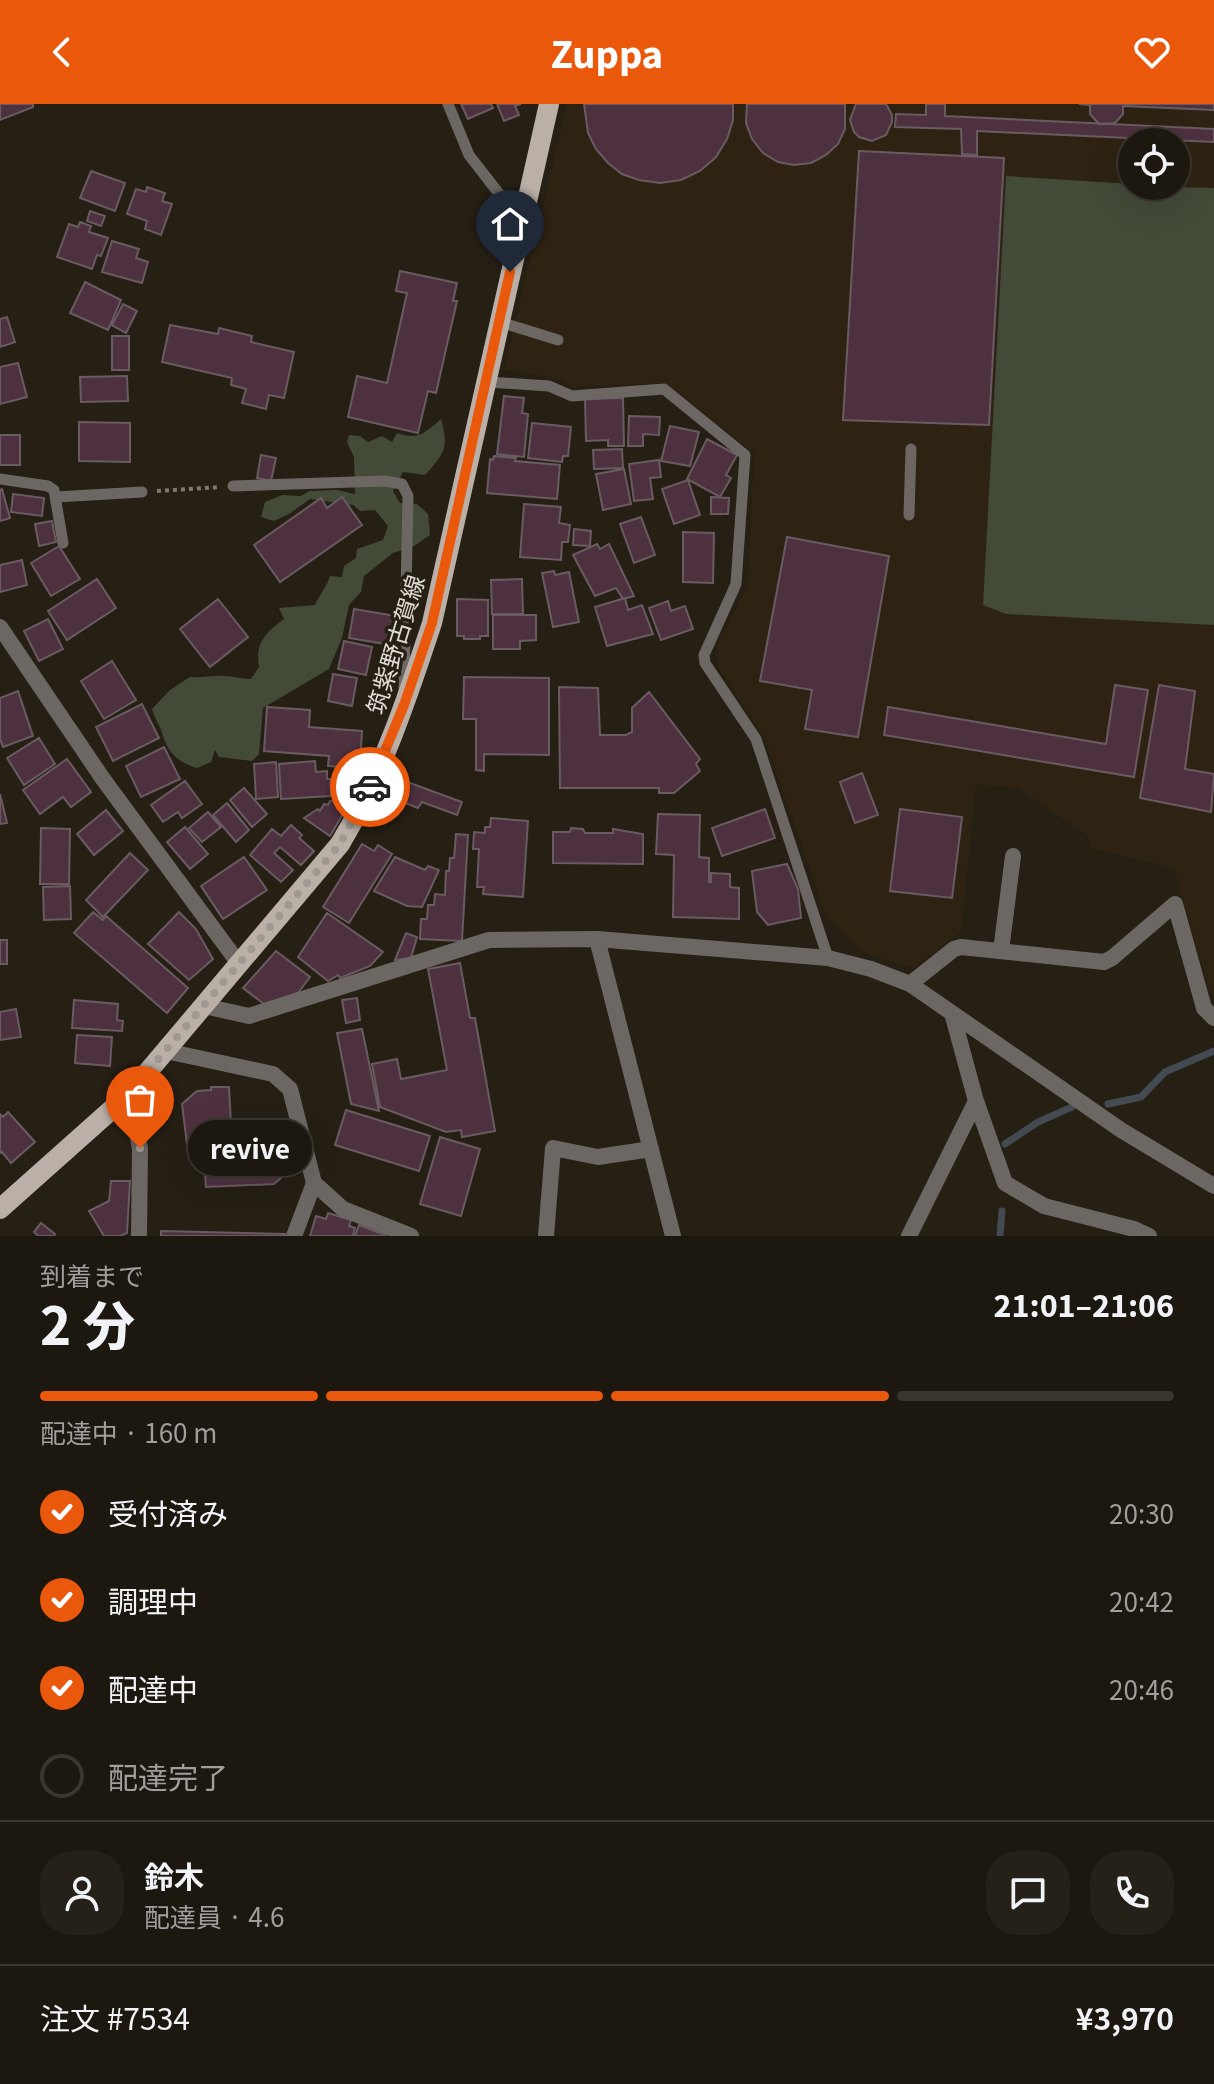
<!DOCTYPE html>
<html lang="ja">
<meta charset="utf-8">
<style>
body{margin:0;font-family:Georgia,"Noto Sans JP",serif;background:#252018;color:#f1f3f6;height:100vh;display:flex;flex-direction:column;font-size:30px;white-space:nowrap}
*{box-sizing:border-box;margin:0}
p{font-size:26px;color:#a09f9e}
.icon{flex:none;width:44px;height:44px;fill:none;stroke:currentColor;stroke-width:2;stroke-linecap:round;stroke-linejoin:round}
.map{position:relative;height:1132px;overflow:hidden}
.sheet{display:flex;flex-direction:column;background:#1c170f;flex:1}
.sheet>*{flex:none}
.buttons{position:absolute;left:1118px;top:24px;display:grid;gap:16px}
.buttons a{display:grid;place-items:center;width:72px;height:72px;border-radius:50%;background:#1c170f;box-shadow:0 8px 32px #0002,0 0 0 2px #3a362f;font-size:40px}
.pin{position:absolute;display:grid;place-items:center;width:68px;height:68px;color:#fff;margin:-82px -34px;border-radius:50% 50% 50% 0;rotate:-45deg;box-shadow:0 0 8px #0007}
.pin .icon{rotate:45deg}
.courier{position:absolute;display:grid;place-items:center;width:80px;height:80px;margin:-40px;border:6px solid #ea580c;border-radius:50%;background:#fff;color:#222;box-shadow:0 2px 10px #0007}
.bubble{position:absolute;height:56px;border-radius:28px;background:#1c170f;box-shadow:0 8px 32px #0002,0 0 0 2px #3a362f;font-size:26px;font-weight:800;line-height:56px;text-align:center}
.head em{font-style:normal;font-weight:800}
.head div{display:flex;flex-direction:column-reverse}
.head{display:flex;align-items:center;justify-content:space-between;height:136px;padding:0 40px}
h1{font-size:52px;font-weight:800;line-height:60px}
.bar{display:grid;grid-template-columns:repeat(4,1fr);gap:12px 8px;align-content:center;height:96px;padding:0 40px}
.bar i{height:10px;border-radius:6px;background:#3a362f}
.bar .selected{background:#ea580c}
.bar p{grid-column:span 4}
.line{display:flex;align-items:center;gap:20px;padding:0 40px;border-top:2px solid #3a362f}
.line div{flex:1}
.round{display:grid;place-items:center;flex:none;width:84px;height:84px;border-radius:32px;background:#252018}
ol{padding:0 40px;list-style:none}
li{display:flex;align-items:center;gap:24px;height:88px}
li p{margin-inline-start:auto}
li .icon{padding:8px;border-radius:50%;background:#ea580c;color:#fff;stroke-width:4}
li:last-child{color:#a09f9e}
li i{width:44px;height:44px;border:4px solid #3a362f;border-radius:50%}
header{display:flex;justify-content:space-between;align-items:center;height:104px;padding:0 40px;background:#ea580c;color:#fff;font-size:36px;font-weight:800}
.map>svg:first-child{display:block}
</style>
<header><svg class="icon" aria-label="back" viewBox="0 0 24 24"><path d="M15 5l-7 7 7 7"/></svg>Zuppa<svg class="icon" aria-label="heart" viewBox="0 0 24 24"><path d="M12 20l-8-8c-3-5 5-10 8-4 3-6 11-1 8 4z"/></svg></header>
<div class="map">
<svg width="1214" height="1132" viewBox="0 0 1214 1132">
<rect width="100%" height="100%" fill="#251f14"/>
<path fill="#2e2313" fill-rule="evenodd" d="M 567,0 L 1214,0 L 1214,892 L 1210,889 L 1174,764 L 1089,744 L 1089,733 L 1018,684 L 976,681 L 961,828 L 913,864 L 863,849 L 826,811 L 765,635 L 718,563 L 717,541 L 748,480 L 754,349 L 666,279 L 574,283 L 556,274 L 504,266 ZM 1132,38 L 1176,38 L 1176,82 L 1132,82 Z"/>
<path fill="#434a38" d="M 1006,72 L 1132,80 L 1132,82 L 1214,84 L 1214,521 L 1006,510 L 983,501 Z
M 441,315 C 449,343 445,349 425,371 L 403,368 L 393,387 L 400,399 L 417,400 L 428,410 L 430,431 L 414,442 L 393,449 L 364,472 L 361,488 L 349,501 L 342,534 L 329,565 L 263,604 L 259,650 L 252,657 L 219,653 L 215,646 L 211,658 L 197,664 C 177,658 168,649 162,629 C 160,621 154,614 152,605 L 170,586 L 190,573 C 203,574 213,571 224,572 C 233,572 241,575 251,575 L 259,563 C 255,539 265,529 284,515 L 279,504 L 315,501 C 320,490 326,484 330,472 L 342,473 L 344,462 L 356,454 L 357,445 L 383,436 L 388,422 L 375,406 L 360,407 L 353,401 L 310,395 L 289,410 L 274,417 L 261,413 L 265,398 L 282,391 L 301,392 L 309,387 L 337,386 L 355,390 L 354,353 L 347,338 L 349,331 L 360,332 L 368,338 L 382,332 L 392,338 L 397,329 C 418,337 426,328 441,315 Z"/>
<g fill="none" stroke-linecap="round" stroke-linejoin="round">
<path stroke="#434a51" stroke-width="7" d="M 1108,1000 L 1141,993 L 1165,968 L 1214,947
M 1005,1040 L 1038,1018 L 1072,1003
M 1000,1132 L 1002,1107"/>
</g>
<path fill="#4e313f" stroke="#695b61" stroke-width="2" d="M 0,0 L 33,0 L 33,3 L 0,16 Z
M 461,0 L 491,0 L 493,4 L 468,15 Z
M 497,0 L 521,0 L 515,2 L 519,11 L 504,17 Z
M 584,0 L 733,0 L 733,16 L 727,35 L 716,53 L 700,67 L 681,76 L 660,79 L 639,76 L 622,70 L 608,59 L 596,45 L 588,29 Z
M 747,0 L 845,0 L 845,25 L 838,40 L 826,51 L 811,59 L 794,61 L 778,58 L 763,49 L 752,35 L 746,19 Z
M 856,0 L 886,0 L 892,11 L 892,18 L 886,31 L 872,37 L 859,33 L 854,28 L 850,16 Z
M 926,0 L 945,0 L 945,12 L 1214,25 L 1214,38 L 977,27 L 977,51 L 962,50 L 961,25 L 895,23 L 896,10 L 926,11 Z
M 1079,0 L 1214,0 L 1214,6 L 1123,2 L 1123,10 L 1115,19 L 1099,20 L 1090,10 L 1090,1 Z
M 859,47 L 1004,54 L 989,321 L 843,316 Z
M 91,67 L 125,79 L 115,107 L 80,94 Z
M 147,83 L 165,89 L 162,97 L 172,100 L 161,131 L 145,125 L 147,117 L 127,110 L 136,85 L 146,88 Z
M 90,107 L 105,112 L 101,122 L 87,117 Z
M 80,118 L 91,122 L 89,128 L 108,134 L 101,152 L 97,151 L 92,165 L 57,153 L 69,120 L 78,123 Z
M 112,137 L 139,145 L 136,154 L 148,158 L 142,179 L 102,168 Z
M 400,167 L 457,179 L 453,197 L 457,197 L 436,289 L 428,287 L 418,329 L 348,313 L 357,272 L 387,279 L 407,189 L 396,187 Z
M 85,178 L 121,196 L 108,226 L 70,209 Z
M 123,200 L 137,207 L 126,229 L 112,221 Z
M 7,213 L 15,238 L 0,243 L 0,215 Z
M 170,221 L 218,230 L 219,224 L 252,232 L 251,238 L 294,248 L 284,294 L 269,291 L 266,305 L 242,299 L 246,285 L 231,281 L 232,274 L 162,258 Z
M 112,232 L 129,232 L 129,266 L 112,266 Z
M 18,259 L 27,293 L 0,300 L 0,263 Z
M 127,272 L 128,297 L 81,298 L 80,273 Z
M 504,292 L 524,294 L 522,309 L 528,310 L 524,353 L 497,350 Z
M 623,294 L 624,342 L 608,342 L 608,336 L 586,337 L 585,295 Z
M 629,312 L 660,313 L 659,331 L 643,330 L 643,342 L 628,342 Z
M 79,318 L 130,319 L 130,358 L 79,357 Z
M 532,319 L 571,323 L 568,352 L 563,352 L 562,358 L 528,354 Z
M 670,322 L 699,328 L 690,362 L 661,357 Z
M 0,331 L 20,331 L 20,361 L 0,361 Z
M 707,335 L 737,351 L 726,371 L 731,374 L 720,393 L 687,375 Z
M 622,345 L 623,364 L 594,365 L 593,346 Z
M 261,351 L 276,354 L 271,377 L 257,374 Z
M 494,352 L 516,354 L 515,357 L 560,361 L 557,395 L 487,389 L 490,355 L 493,356 Z
M 659,356 L 661,373 L 650,374 L 653,395 L 634,397 L 629,360 Z
M 624,365 L 631,400 L 603,406 L 596,370 Z
M 688,376 L 700,411 L 674,420 L 662,385 Z
M 2,385 L 10,414 L 0,417 L 0,386 Z
M 13,390 L 44,394 L 42,412 L 11,408 Z
M 342,393 L 362,421 L 280,478 L 254,441 L 321,394 L 327,404 Z
M 711,393 L 729,394 L 728,410 L 711,410 Z
M 524,400 L 561,403 L 559,419 L 570,421 L 568,438 L 562,438 L 561,456 L 520,453 Z
M 641,413 L 655,451 L 634,459 L 620,420 Z
M 52,417 L 56,438 L 39,442 L 35,420 Z
M 574,425 L 591,427 L 590,442 L 573,441 Z
M 683,428 L 714,429 L 713,479 L 683,478 Z
M 787,433 L 889,452 L 858,633 L 805,625 L 812,586 L 760,577 Z
M 597,440 L 600,445 L 609,440 L 634,492 L 623,495 L 616,484 L 595,492 L 573,451 Z
M 59,442 L 80,475 L 51,492 L 31,459 Z
M 22,456 L 27,481 L 0,488 L 0,461 Z
M 554,467 L 555,471 L 569,468 L 579,518 L 553,523 L 542,469 Z
M 97,475 L 116,504 L 67,536 L 48,507 Z
M 522,475 L 523,510 L 492,510 L 491,476 Z
M 625,494 L 628,506 L 642,501 L 653,530 L 607,542 L 595,503 Z
M 218,495 L 248,533 L 210,563 L 180,525 Z
M 457,495 L 488,496 L 488,532 L 480,532 L 480,535 L 464,535 L 464,532 L 457,532 Z
M 668,497 L 671,507 L 685,502 L 693,525 L 661,536 L 649,504 Z
M 354,505 L 396,512 L 391,541 L 349,534 Z
M 493,511 L 536,511 L 536,536 L 520,537 L 520,545 L 493,545 Z
M 48,515 L 63,545 L 39,557 L 24,527 Z
M 344,537 L 372,543 L 366,571 L 338,565 Z
M 112,557 L 136,596 L 104,615 L 81,577 Z
M 333,570 L 357,574 L 352,602 L 328,597 Z
M 464,573 L 549,574 L 549,651 L 484,650 L 484,667 L 476,666 L 476,615 L 463,615 Z
M 1115,581 L 1148,586 L 1134,673 L 884,631 L 888,603 L 1106,640 Z
M 1159,581 L 1195,587 L 1185,665 L 1214,670 L 1211,708 L 1140,694 Z
M 559,583 L 598,584 L 600,631 L 626,631 L 632,628 L 632,604 L 649,588 L 700,655 L 696,660 L 700,667 L 674,689 L 659,689 L 659,684 L 560,684 Z
M 18,587 L 33,632 L 3,643 L 0,635 L 0,594 Z
M 142,600 L 159,634 L 113,657 L 96,623 Z
M 267,603 L 310,606 L 309,623 L 362,627 L 360,664 L 328,662 L 329,652 L 264,647 Z
M 39,634 L 55,660 L 24,681 L 7,654 Z
M 164,643 L 180,675 L 141,693 L 126,662 Z
M 67,655 L 91,688 L 71,703 L 63,693 L 40,710 L 23,686 Z
M 315,657 L 316,668 L 327,667 L 327,675 L 330,675 L 331,692 L 281,695 L 279,660 Z
M 276,658 L 278,693 L 256,695 L 254,660 Z
M 862,669 L 878,711 L 855,719 L 840,678 Z
M 391,672 L 462,698 L 457,711 L 422,698 L 418,704 L 384,691 Z
M 185,677 L 202,700 L 182,714 L 178,708 L 163,718 L 151,701 Z
M 244,684 L 267,710 L 252,723 L 230,696 Z
M 0,690 L 7,719 L 0,720 Z
M 335,696 L 346,705 L 330,732 L 304,714 L 318,705 L 320,707 L 324,700 L 328,701 L 330,697 Z
M 227,699 L 249,726 L 236,738 L 213,711 Z
M 765,705 L 775,734 L 722,752 L 712,724 Z
M 900,705 L 962,713 L 952,794 L 890,787 Z
M 106,706 L 123,727 L 94,751 L 77,730 Z
M 208,708 L 221,723 L 202,738 L 189,724 Z
M 658,710 L 700,711 L 699,753 L 709,754 L 709,778 L 711,778 L 711,769 L 730,770 L 730,783 L 739,784 L 739,815 L 673,813 L 674,751 L 656,750 Z
M 491,714 L 528,717 L 523,793 L 483,790 L 484,783 L 477,783 L 479,745 L 473,745 L 474,728 L 485,729 L 485,723 L 490,723 Z
M 291,721 L 302,731 L 299,734 L 314,747 L 301,761 L 280,743 L 274,749 L 293,766 L 281,778 L 250,751 L 272,725 L 281,732 Z
M 185,723 L 208,750 L 190,765 L 167,738 Z
M 41,724 L 70,725 L 69,780 L 40,780 Z
M 571,724 L 583,725 L 585,729 L 613,729 L 613,725 L 643,730 L 643,760 L 553,759 L 553,728 L 570,728 Z
M 456,730 L 468,731 L 462,837 L 420,835 L 421,815 L 427,815 L 428,801 L 434,801 L 435,790 L 445,791 L 446,767 L 449,767 L 450,754 L 454,754 Z
M 362,740 L 374,747 L 378,741 L 392,750 L 349,819 L 323,803 Z
M 130,749 L 148,766 L 103,813 L 86,796 Z
M 244,753 L 267,786 L 223,815 L 201,782 Z
M 395,753 L 425,766 L 428,762 L 439,766 L 422,803 L 407,802 L 374,787 Z
M 787,760 L 798,785 L 801,814 L 768,821 L 757,808 L 752,767 Z
M 70,782 L 71,815 L 44,816 L 43,783 Z
M 93,808 L 103,816 L 106,812 L 188,884 L 167,909 L 74,829 Z
M 179,808 L 196,825 L 213,855 L 189,876 L 148,840 Z
M 327,809 L 383,848 L 370,862 L 340,874 L 338,871 L 328,877 L 298,853 Z
M 406,829 L 417,833 L 411,854 L 395,856 Z
M 0,836 L 7,836 L 7,860 L 0,860 Z
M 276,847 L 310,873 L 298,889 L 264,900 L 243,884 Z
M 460,859 L 470,914 L 475,914 L 495,1027 L 462,1033 L 461,1026 L 446,1028 L 380,1003 L 372,960 L 397,955 L 401,975 L 447,966 L 428,865 Z
M 357,894 L 360,916 L 346,919 L 342,896 Z
M 74,896 L 118,900 L 117,916 L 123,917 L 122,927 L 72,924 Z
M 16,905 L 21,933 L 0,936 L 0,908 Z
M 362,925 L 379,1007 L 351,1000 L 337,929 Z
M 77,931 L 112,933 L 110,962 L 75,959 Z
M 211,983 L 229,983 L 232,1040 L 277,1036 L 283,1072 L 274,1080 L 206,1083 L 204,1056 L 194,1057 L 194,1052 L 188,1049 L 182,1000 L 197,987 L 211,986 Z
M 346,1006 L 430,1032 L 419,1067 L 335,1041 Z
M 8,1008 L 35,1038 L 11,1059 L 2,1048 L 0,1049 L 0,1010 L 3,1013 Z
M 440,1033 L 480,1045 L 461,1112 L 420,1100 Z
M 111,1077 L 130,1077 L 127,1129 L 120,1132 L 104,1132 L 89,1107 L 109,1097 Z
M 328,1109 L 351,1116 L 349,1122 L 355,1124 L 353,1132 L 310,1132 L 316,1112 L 326,1115 Z
M 41,1119 L 55,1130 L 54,1132 L 38,1132 L 34,1128 Z
M 359,1121 L 387,1132 L 355,1132 Z
M 161,1127 L 285,1130 L 285,1132 L 161,1132 Z"/>
<g fill="none" stroke-linecap="round" stroke-linejoin="round">
<path stroke="#7e7970" stroke-width="4" stroke-dasharray="4 4" stroke-linecap="butt" d="M 157,387 L 220,383"/>
<path stroke="#6d6763" stroke-width="11" d="M 448,0 L 469,51 L 521,118
M 500,218 L 558,236
M 487,278 L 549,282 L 572,292 L 664,285 L 745,351 L 736,480 L 704,551 L 705,559 L 756,635 L 828,854
M 0,375 L 48,382 L 54,386 L 63,439
M 233,382 L 384,377 L 402,380 L 408,392 L 404,584
M 56,393 L 142,388
M 909,411 L 911,345"/>
<path stroke="#6d6763" stroke-width="16" d="M 0,523 L 103,675 L 240,861
M 597,835 L 673,1132
M 1001,847 L 1013,752
M 910,880 L 954,845 L 961,843 L 1104,858 L 1112,854 L 1175,800 L 1204,904 L 1214,914
M 204,902 L 249,912 L 489,836 L 597,835 L 828,854 L 871,865 L 910,880 L 1121,1026 L 1214,1082
M 166,947 L 273,970 L 290,985 L 314,1079 L 294,1132
M 129,990 L 140,1044 L 139,1132
M 976,997 L 1005,1079 L 1044,1102 L 1134,1125 L 1149,1132
M 314,1079 L 343,1105 L 411,1132
M 546,1132 L 553,1044 L 598,1053 L 651,1045
M 909,1132 L 976,997 L 952,909"/>
<path stroke="#bbb0a7" stroke-width="20" d="M 0,1105 L 129,990 L 340,740 C 381,672 407,595 432,519 L 549,0"/>
</g>
<g fill="none" stroke-linecap="round" stroke-linejoin="round">
<path stroke="#9f9a91" stroke-width="8" stroke-dasharray="0 14.4" d="M 140,1044 L 129,990 L 340,740 L 370,683"/>
<path stroke="#ea580c" stroke-width="10" d="M 370,683 L 404,601 L 432,519 L 510,168"/>
</g>
<g text-anchor="middle" dominant-baseline="central" stroke-width="7" stroke-linejoin="round" paint-order="stroke">
<g font-size="24" fill="#e0dcd5" stroke="#251f14">
<text transform="translate(394 540) rotate(-73)">筑紫野古賀線</text>
</g>
</g>
</svg>
<div class="buttons">
<a><svg class="icon" aria-label="locate" viewBox="0 0 24 24"><circle cx="12" cy="12" r="6"/><path d="M12 2v4M12 18v4M2 12h4M18 12h4"/></svg></a>
</div>
<div class="pin" style="left:140px;top:1044px;background:#ea580c"><svg class="icon" aria-label="bag" viewBox="0 0 24 24"><path d="M5 8h14l-1 12H6zM9 8a3 3 0 0 1 6 0"/></svg></div>
<div class="pin" style="left:510px;top:168px;background:#1f2937"><svg class="icon" aria-label="home" viewBox="0 0 24 24"><path d="M3 11l9-7 9 7M6 9v11h12V9"/></svg></div>
<div class="courier" style="left:370px;top:683px"><svg class="icon" aria-label="car" viewBox="0 0 24 24"><path d="M5 17H2v-5l4-1 3-4h7l3 4 3 1v5h-3M9 17h6M6 11h13"/><circle cx="7" cy="17" r="2"/><circle cx="17" cy="17" r="2"/></svg></div>
<div class="bubble" style="left:188px;top:1016px;width:124px">revive</div>
</div>
<section class="sheet">
<div class="head"><div><h1>2 分</h1><p>到着まで</p></div><em>21:01–21:06</em></div>
<div class="bar"><i class="selected"></i><i class="selected"></i><i class="selected"></i><i></i><p>配達中 · 160 m</p></div>
<ol>
<li><svg class="icon" aria-label="check" viewBox="0 0 24 24"><path d="M5 12l5 5 9-10"/></svg>受付済み<p>20:30</p></li>
<li><svg class="icon" aria-label="check" viewBox="0 0 24 24"><path d="M5 12l5 5 9-10"/></svg>調理中<p>20:42</p></li>
<li><svg class="icon" aria-label="check" viewBox="0 0 24 24"><path d="M5 12l5 5 9-10"/></svg>配達中<p>20:46</p></li>
<li><i></i>配達完了</li>
</ol>
<div class="line" style="height:144px"><a class="round"><svg class="icon" aria-label="person" viewBox="0 0 24 24"><circle cx="12" cy="8" r="4"/><path d="M4 21q1-7 8-7t8 7"/></svg></a><div><b>鈴木</b><p>配達員 · 4.6</p></div><a class="round"><svg class="icon" aria-label="chat" viewBox="0 0 24 24"><path d="M4 5h16v11H9l-5 4z"/></svg></a><a class="round"><svg class="icon" aria-label="phone" viewBox="0 0 24 24"><path d="M5 4h4l2 5-3 2q2 4 5 5l2-3 5 2v4C11 20 4 13 5 4z"/></svg></a></div>
<div class="line" style="height:104px"><div>注文 #7534</div><b>¥3,970</b></div>
</section>
